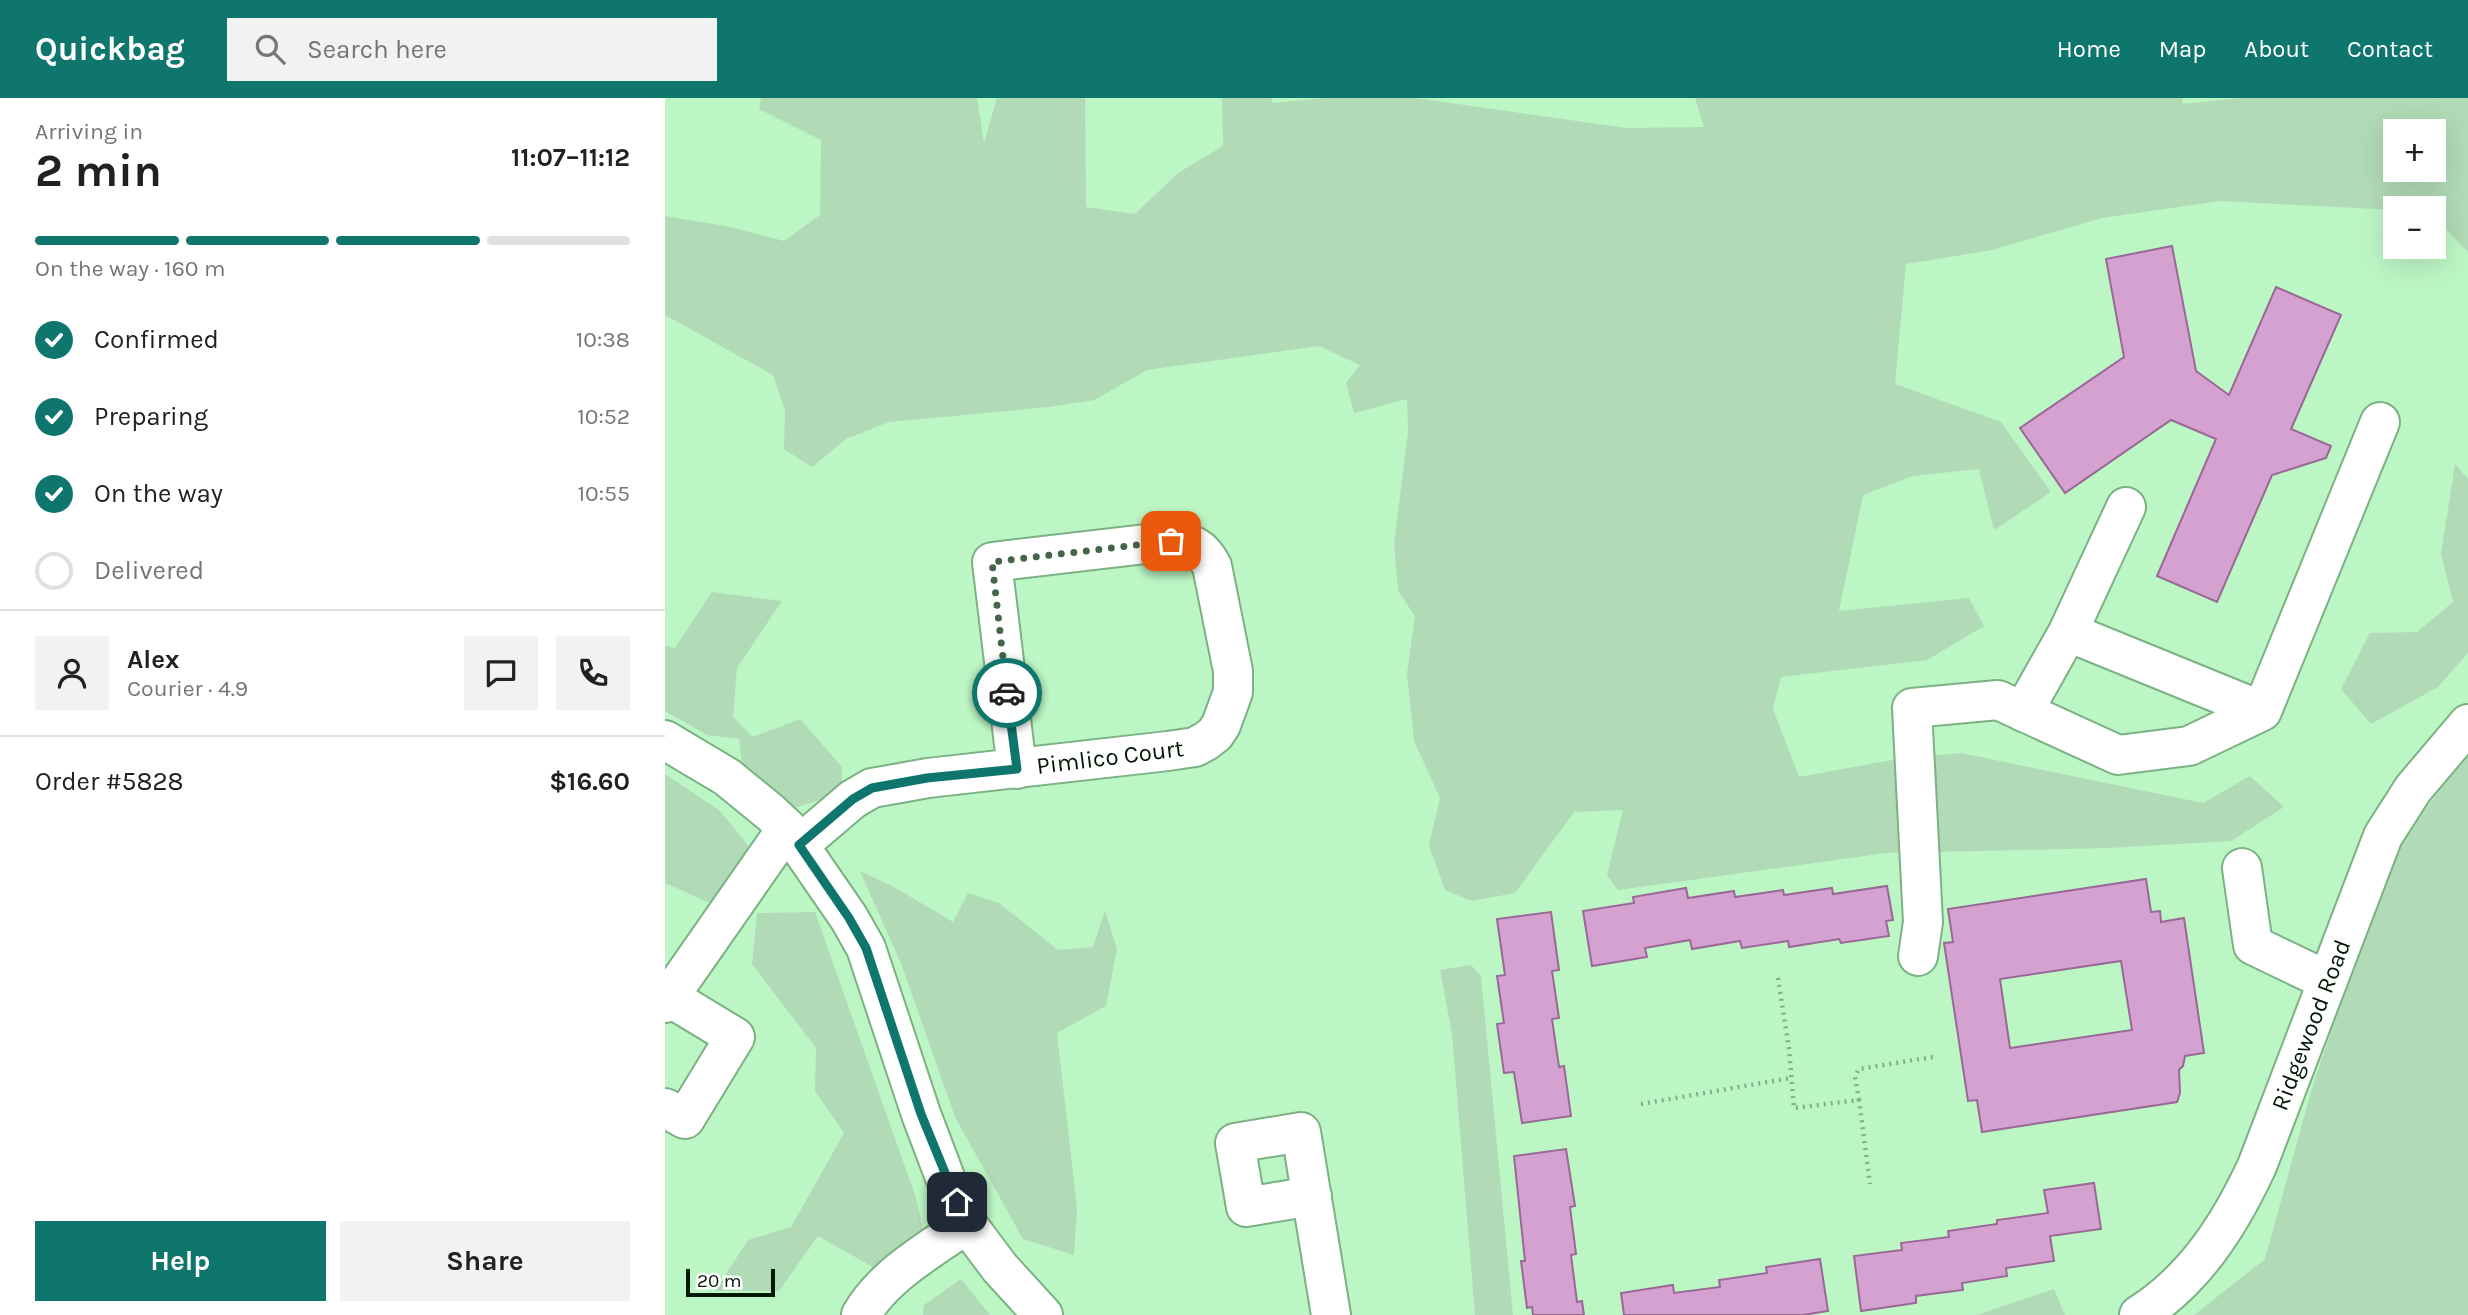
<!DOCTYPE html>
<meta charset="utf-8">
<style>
body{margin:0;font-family:Karla,sans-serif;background:#f2f2f2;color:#202124;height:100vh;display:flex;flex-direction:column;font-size:26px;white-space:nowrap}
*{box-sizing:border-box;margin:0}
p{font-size:23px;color:#757577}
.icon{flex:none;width:38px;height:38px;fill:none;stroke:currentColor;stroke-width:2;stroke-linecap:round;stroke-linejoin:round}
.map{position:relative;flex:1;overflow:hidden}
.sheet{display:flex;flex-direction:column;background:#fff;width:665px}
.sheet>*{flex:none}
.fabs{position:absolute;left:1718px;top:21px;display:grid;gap:14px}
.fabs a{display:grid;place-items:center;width:63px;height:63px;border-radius:0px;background:#fff;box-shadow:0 7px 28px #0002;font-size:35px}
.scale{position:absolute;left:21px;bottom:18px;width:89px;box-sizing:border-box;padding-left:7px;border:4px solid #031707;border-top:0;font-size:19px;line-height:24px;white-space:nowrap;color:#031707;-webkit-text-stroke:5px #fff;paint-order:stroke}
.pin{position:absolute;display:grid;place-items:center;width:60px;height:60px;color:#fff;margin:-30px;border-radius:14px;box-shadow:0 4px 10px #0006}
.courier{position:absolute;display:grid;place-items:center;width:70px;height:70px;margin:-35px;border:5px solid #0f766e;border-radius:50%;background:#fff;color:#222;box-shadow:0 2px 9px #0007}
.overview em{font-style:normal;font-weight:700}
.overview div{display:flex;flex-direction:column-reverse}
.overview{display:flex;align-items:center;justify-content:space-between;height:119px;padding:0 35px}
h1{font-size:46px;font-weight:700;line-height:52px}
.bar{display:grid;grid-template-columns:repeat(4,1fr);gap:10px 7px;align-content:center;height:84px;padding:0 35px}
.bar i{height:9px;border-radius:5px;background:#e0e0e0}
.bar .active{background:#0f766e}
.bar p{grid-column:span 4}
.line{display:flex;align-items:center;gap:18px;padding:0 35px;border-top:2px solid #e0e0e0}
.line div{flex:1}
.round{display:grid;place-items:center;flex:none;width:74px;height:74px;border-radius:0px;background:#f2f2f2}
ol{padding:0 35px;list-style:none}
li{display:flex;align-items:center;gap:21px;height:77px}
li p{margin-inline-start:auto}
li .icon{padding:7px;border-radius:50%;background:#0f766e;color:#fff;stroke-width:4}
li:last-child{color:#757577}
li i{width:38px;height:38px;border:4px solid #e0e0e0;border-radius:50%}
.primary-button{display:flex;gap:14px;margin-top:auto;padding:14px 35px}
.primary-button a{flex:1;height:80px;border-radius:0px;background:#0f766e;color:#fff;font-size:28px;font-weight:700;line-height:80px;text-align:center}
.primary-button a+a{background:#f2f2f2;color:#202124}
header{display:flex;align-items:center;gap:42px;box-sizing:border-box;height:98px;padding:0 35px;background:#0f766e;color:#fff}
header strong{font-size:33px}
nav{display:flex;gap:38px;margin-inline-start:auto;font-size:24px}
.search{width:490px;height:63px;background:#f2f2f2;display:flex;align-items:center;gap:18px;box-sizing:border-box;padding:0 24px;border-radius:0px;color:#757577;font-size:26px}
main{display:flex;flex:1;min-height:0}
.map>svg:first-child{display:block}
</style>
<header>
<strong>Quickbag</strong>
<div class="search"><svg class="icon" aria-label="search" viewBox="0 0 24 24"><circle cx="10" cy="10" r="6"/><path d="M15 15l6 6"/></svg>Search here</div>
<nav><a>Home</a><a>Map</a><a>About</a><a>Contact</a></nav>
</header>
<main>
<section class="sheet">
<div class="overview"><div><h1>2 min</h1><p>Arriving in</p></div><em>11:07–11:12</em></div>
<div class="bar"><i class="active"></i><i class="active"></i><i class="active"></i><i></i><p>On the way · 160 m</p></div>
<ol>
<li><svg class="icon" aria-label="check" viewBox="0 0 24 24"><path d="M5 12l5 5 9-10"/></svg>Confirmed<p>10:38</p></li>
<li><svg class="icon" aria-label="check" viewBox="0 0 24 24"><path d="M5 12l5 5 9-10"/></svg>Preparing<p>10:52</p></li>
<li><svg class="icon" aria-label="check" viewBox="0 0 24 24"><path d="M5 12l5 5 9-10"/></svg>On the way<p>10:55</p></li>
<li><i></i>Delivered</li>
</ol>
<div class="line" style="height:126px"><a class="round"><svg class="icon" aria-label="person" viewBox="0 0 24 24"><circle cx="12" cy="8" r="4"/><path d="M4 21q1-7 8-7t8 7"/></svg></a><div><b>Alex</b><p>Courier · 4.9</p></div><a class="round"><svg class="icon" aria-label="chat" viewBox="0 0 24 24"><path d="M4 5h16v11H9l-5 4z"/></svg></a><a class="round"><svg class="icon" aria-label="phone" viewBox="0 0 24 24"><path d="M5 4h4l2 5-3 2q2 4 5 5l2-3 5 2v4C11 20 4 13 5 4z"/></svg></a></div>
<div class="line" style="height:91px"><div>Order #5828</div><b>$16.60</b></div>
<div class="primary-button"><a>Help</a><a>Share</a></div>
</section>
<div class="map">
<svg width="1803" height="1217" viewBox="0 0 1803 1217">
<rect width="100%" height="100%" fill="#bdf6c5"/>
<path fill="#b1dab6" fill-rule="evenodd" d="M 96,0 L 312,0 L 319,45 L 332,0 L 420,0 L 421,109 L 470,116 L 513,75 L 558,48 L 557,0 L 606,0 L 608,5 L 659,0 L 751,0 L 961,30 L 1039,29 L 1030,0 L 1517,0 L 1518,6 L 1574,0 L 1803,0 L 1803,154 L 1769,119 L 1769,110 L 1731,110 L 1731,112 L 1555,103 L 1437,120 L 1327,152 L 1241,166 L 1230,286 L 1336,324 L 1386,394 L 1329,432 L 1314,371 L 1248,378 L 1198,397 L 1174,513 L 1304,500 L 1319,528 L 1262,562 L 1116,579 L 1108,611 L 1134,679 L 1232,661 L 1296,655 L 1538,705 L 1585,678 L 1619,709 L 1566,743 L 1443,750 L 1221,755 L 953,792 L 942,777 L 958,712 L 909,714 L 850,795 L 807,803 L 780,792 L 764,748 L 775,700 L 749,643 L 742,575 L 750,518 L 733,493 L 729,446 L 743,334 L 742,301 L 689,315 L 681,285 L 695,267 L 654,248 L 482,272 L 429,302 L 384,309 L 224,324 L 181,341 L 147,369 L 119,351 L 120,313 L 108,277 L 0,217 L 0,118 L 61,128 L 119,143 L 155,117 L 156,42 L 94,11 ZM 1731,33 L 1769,33 L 1769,72 L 1731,72 Z
M 1790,366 L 1803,381 L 1803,555 L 1773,589 L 1706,626 L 1676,591 L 1705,535 L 1752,534 L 1788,504 L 1776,456 Z
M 47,494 L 117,503 L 72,570 L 68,619 L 88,639 L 135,621 L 177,669 L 177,695 L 126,711 L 79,682 L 74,641 L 42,637 L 0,613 L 0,548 L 10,550 Z
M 1803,655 L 1803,1217 L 1529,1217 L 1600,1161 L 1647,990 L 1726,755 Z
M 0,676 L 55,713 L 87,752 L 54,809 L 0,785 Z
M 195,773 L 229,789 L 288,824 L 303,795 L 334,805 L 393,852 L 428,849 L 440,813 L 452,851 L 441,908 L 392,935 L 412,1110 L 409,1157 L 358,1141 L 290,1019 L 237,868 Z
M 150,814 L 251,1100 L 260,1141 L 215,1173 L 153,1138 L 114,1193 L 50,1193 L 83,1142 L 126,1129 L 179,1035 L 150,993 L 151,950 L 87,866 L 92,815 Z
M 806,867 L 816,878 L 848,1217 L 810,1217 L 787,936 L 775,872 Z
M 296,1181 L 325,1217 L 258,1217 L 259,1207 Z
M 1389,1191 L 1400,1217 L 1312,1217 Z"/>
<path fill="#d4a1d1" stroke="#996996" stroke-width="2" fill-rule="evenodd" d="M 1507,148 L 1531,273 L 1564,297 L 1611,189 L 1676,217 L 1626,331 L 1666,348 L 1661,360 L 1607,377 L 1552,504 L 1492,478 L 1551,341 L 1506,322 L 1400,395 L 1355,330 L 1459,259 L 1441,161 Z
M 1481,781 L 1486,814 L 1495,813 L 1496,824 L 1519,820 L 1539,955 L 1520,958 L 1518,968 L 1514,972 L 1515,995 L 1512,1004 L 1317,1034 L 1312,1002 L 1303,1003 L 1279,845 L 1288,844 L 1283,811 ZM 1456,863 L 1467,932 L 1345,950 L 1335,881 Z
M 1222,788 L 1228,822 L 1221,823 L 1224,838 L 1176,845 L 1174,841 L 1124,849 L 1123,843 L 1077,850 L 1075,843 L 1027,851 L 1025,842 L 980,850 L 982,859 L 927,868 L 918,813 L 969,805 L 968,799 L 1021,790 L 1023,800 L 1069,793 L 1070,799 L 1118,792 L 1119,797 L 1167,790 L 1168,796 Z
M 886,814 L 894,872 L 887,873 L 894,920 L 887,921 L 894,969 L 899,968 L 906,1018 L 857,1025 L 849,974 L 839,975 L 832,926 L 839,925 L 832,878 L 840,877 L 832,821 Z
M 901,1051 L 910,1108 L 905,1109 L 911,1156 L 906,1157 L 912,1204 L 917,1203 L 919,1217 L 868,1217 L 867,1209 L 862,1210 L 856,1163 L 860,1163 L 849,1058 Z
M 1429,1085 L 1436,1131 L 1385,1138 L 1389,1163 L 1341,1170 L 1342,1178 L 1297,1185 L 1298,1192 L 1251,1198 L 1251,1205 L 1196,1213 L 1189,1158 L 1237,1152 L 1236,1145 L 1284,1139 L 1283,1133 L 1332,1126 L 1332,1122 L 1383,1115 L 1379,1092 Z
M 1155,1161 L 1163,1213 L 1138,1217 L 959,1217 L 956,1195 L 1008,1187 L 1009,1195 L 1055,1189 L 1054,1182 L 1102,1175 L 1101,1169 Z"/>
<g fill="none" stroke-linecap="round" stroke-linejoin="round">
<g stroke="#7bb184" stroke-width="42">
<path id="minor" d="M 1403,534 L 1461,409
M 1358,614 L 1403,534 L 1597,613
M 0,642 L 62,679 L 106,715 L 122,730 L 184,820 L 201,850 L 256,1016 L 281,1082 L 302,1126 L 335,1170 L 378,1217
M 134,747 L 188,701 L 207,690 L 263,680 L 503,653 L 530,649 L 541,643 L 550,636 L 556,627 L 568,594 L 568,573 L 547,468 C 537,449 527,445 506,443 L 327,464 L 352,671
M 1577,770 L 1588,847 L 1663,883
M 1253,858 L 1258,824 L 1247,610 L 1333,602 L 1453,657 L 1524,648 L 1597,613 L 1715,324
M 0,905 L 122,730
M 0,1010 L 20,1021 L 70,939 L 4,899
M 647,1098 L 581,1109 L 570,1045 L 636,1034 L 666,1217
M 196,1217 C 219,1177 266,1151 302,1126
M 1474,1217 C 1530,1182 1565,1126 1592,1068 L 1718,738 L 1748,691 L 1803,626"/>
</g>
<path stroke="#82af88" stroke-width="4.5" stroke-dasharray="2 5" stroke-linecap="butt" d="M 1113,880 L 1124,951 L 1129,1010 L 1194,1002 L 1205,1086
M 1194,1002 L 1190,979 L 1194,971 L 1268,959
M 976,1006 L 1126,980"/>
<use href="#minor" stroke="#fff" stroke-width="38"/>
</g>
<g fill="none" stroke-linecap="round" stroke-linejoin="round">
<path stroke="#44654a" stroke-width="7" stroke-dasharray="0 12.6" d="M 342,595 L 327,464 L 506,443"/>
<path stroke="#0f766e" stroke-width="9" d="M 292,1104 L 256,1016 L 201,850 L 184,820 L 134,747 L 188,701 L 207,690 L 262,680 L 352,671 L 342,595"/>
</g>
<g text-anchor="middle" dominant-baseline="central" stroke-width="7" stroke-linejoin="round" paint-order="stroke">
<g font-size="24" fill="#031707" stroke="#fff">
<text transform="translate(445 659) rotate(-7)">Pimlico Court</text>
<text transform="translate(1646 927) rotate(-69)">Ridgewood Road</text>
</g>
</g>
</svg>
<div class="fabs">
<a>+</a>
<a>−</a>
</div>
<div class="scale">20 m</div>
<div class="pin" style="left:506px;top:443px;background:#ea580c"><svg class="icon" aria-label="bag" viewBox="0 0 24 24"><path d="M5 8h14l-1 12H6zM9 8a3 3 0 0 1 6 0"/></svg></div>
<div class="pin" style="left:292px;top:1104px;background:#1f2937"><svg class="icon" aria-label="home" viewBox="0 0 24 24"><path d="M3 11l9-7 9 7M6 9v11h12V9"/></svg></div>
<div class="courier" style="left:342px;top:595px"><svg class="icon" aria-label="car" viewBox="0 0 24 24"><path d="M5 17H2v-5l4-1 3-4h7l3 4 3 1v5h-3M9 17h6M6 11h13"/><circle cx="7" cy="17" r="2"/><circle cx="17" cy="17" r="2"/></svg></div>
</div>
</main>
